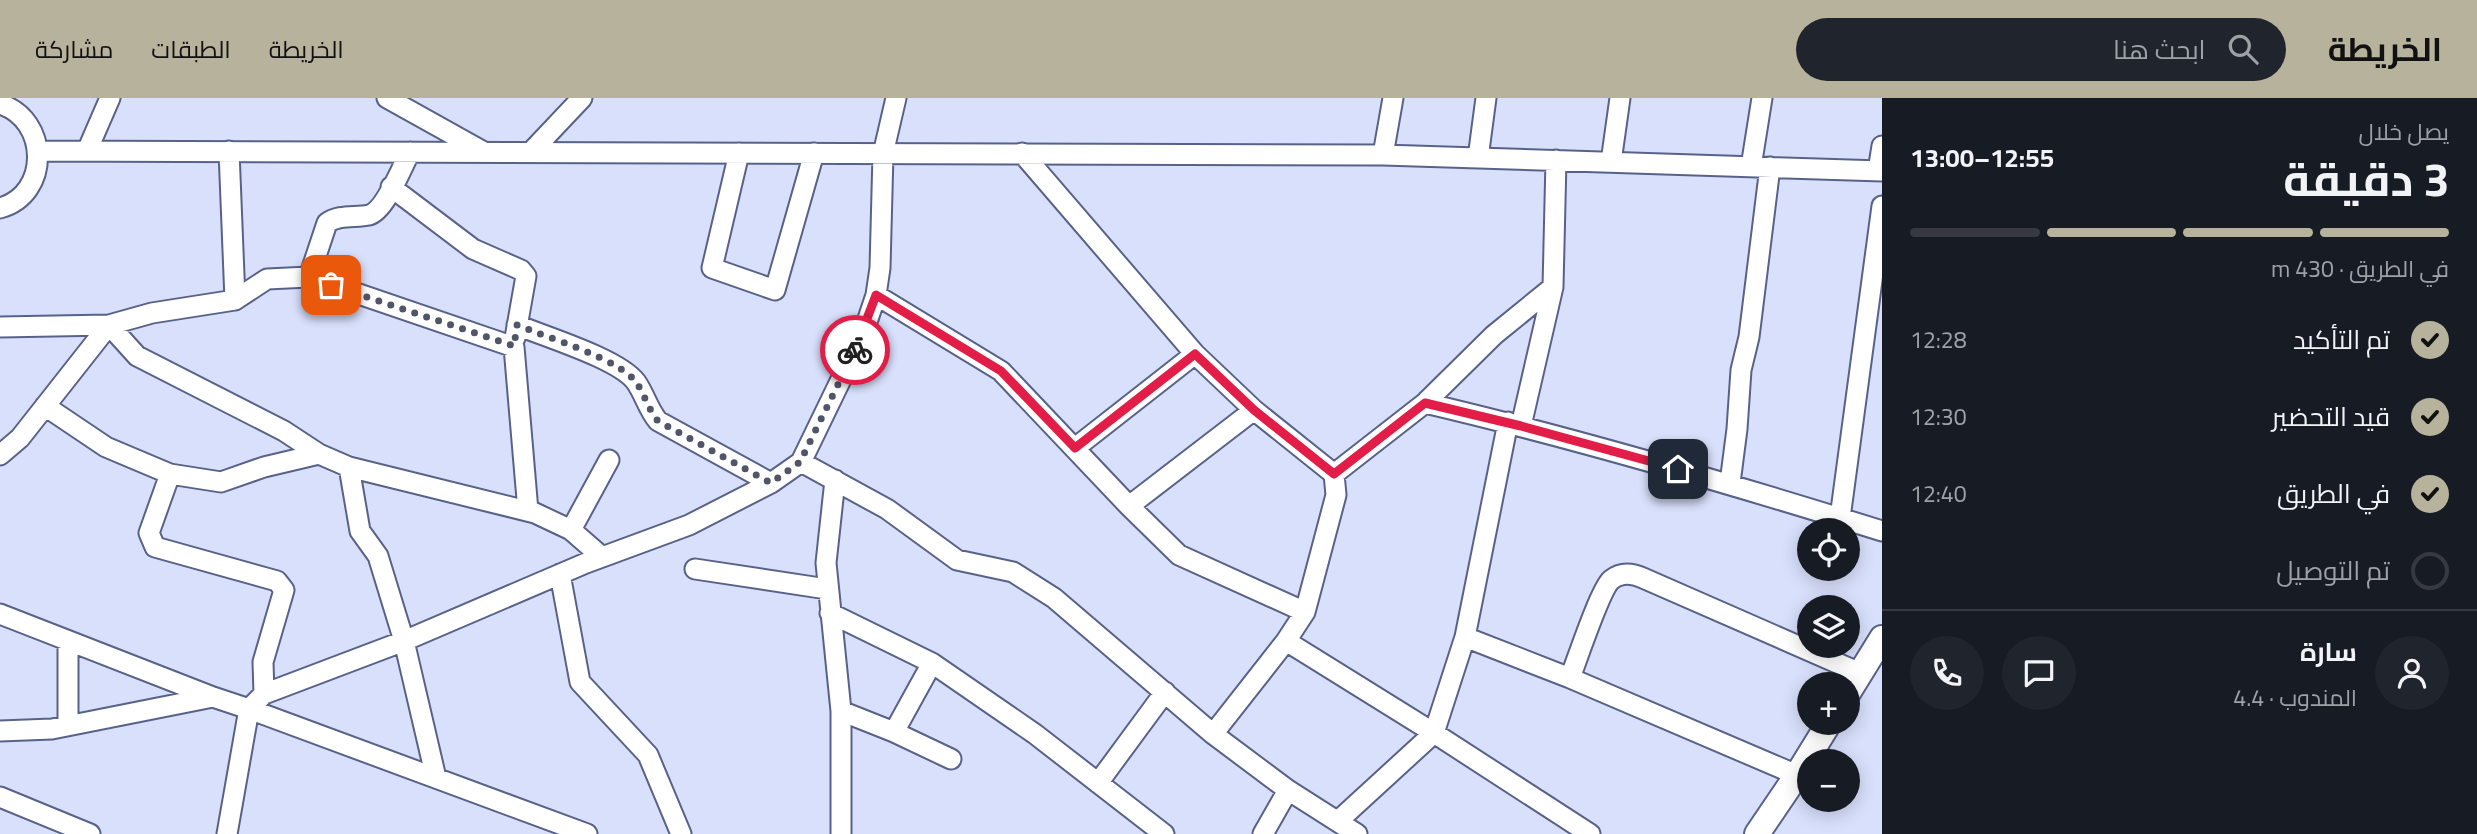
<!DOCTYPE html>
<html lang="ar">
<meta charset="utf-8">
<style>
body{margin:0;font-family:Georgia,Cairo,serif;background:#20242c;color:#f1f3f6;direction:rtl;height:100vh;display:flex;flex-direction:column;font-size:26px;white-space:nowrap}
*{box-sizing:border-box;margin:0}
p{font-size:23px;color:#9ea1a6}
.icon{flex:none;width:38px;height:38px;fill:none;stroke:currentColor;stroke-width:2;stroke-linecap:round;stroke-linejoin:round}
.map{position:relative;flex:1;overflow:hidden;direction:ltr}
.details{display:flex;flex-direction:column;background:#171b24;width:595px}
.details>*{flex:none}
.tools{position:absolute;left:1797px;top:420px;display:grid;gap:14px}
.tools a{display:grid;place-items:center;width:63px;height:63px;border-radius:50%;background:#171b24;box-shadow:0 4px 18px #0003;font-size:35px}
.pin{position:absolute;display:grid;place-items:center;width:60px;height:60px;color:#fff;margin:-30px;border-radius:14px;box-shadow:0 4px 10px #0006}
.courier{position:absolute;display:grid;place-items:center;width:70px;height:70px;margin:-35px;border:5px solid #e11d48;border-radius:50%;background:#fff;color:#222;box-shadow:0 2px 9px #0007}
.head em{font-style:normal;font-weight:700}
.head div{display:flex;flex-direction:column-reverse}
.head{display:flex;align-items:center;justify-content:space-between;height:119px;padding:0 28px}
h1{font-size:46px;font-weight:700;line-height:52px}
.bar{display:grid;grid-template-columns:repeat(4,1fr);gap:10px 7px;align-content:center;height:84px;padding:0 28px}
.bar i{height:9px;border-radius:5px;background:#363941}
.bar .active{background:#b7b29c}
.bar p{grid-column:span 4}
.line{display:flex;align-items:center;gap:18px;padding:0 28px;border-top:2px solid #363941}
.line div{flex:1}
.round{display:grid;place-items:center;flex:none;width:74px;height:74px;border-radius:37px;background:#20242c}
ol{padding:0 28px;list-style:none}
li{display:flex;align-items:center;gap:21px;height:77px}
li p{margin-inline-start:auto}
li .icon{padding:7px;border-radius:50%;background:#b7b29c;color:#111;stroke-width:4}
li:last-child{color:#9ea1a6}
li i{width:38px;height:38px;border:4px solid #363941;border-radius:50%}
header{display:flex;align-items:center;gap:42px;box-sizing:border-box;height:98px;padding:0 35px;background:#b7b29c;color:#111}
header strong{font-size:33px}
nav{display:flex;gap:38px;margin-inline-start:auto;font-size:24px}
.search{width:490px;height:63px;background:#20242c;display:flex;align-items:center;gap:18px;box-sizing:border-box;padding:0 24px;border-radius:38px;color:#9ea1a6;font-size:26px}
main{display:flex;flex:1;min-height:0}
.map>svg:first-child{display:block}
</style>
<header>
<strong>الخريطة</strong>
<div class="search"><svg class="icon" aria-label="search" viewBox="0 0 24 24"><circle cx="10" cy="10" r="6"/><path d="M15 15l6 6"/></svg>ابحث هنا</div>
<nav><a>الخريطة</a><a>الطبقات</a><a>مشاركة</a></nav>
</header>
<main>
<section class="details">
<div class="head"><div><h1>3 دقيقة</h1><p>يصل خلال</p></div><em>12:55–13:00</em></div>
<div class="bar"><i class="active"></i><i class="active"></i><i class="active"></i><i></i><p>في الطريق · 430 m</p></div>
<ol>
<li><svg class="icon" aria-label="check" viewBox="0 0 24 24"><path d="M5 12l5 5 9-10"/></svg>تم التأكيد<p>12:28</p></li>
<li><svg class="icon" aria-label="check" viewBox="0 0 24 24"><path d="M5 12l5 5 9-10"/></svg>قيد التحضير<p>12:30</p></li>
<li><svg class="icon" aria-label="check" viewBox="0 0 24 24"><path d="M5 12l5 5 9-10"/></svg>في الطريق<p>12:40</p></li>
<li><i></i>تم التوصيل</li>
</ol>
<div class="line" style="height:126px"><a class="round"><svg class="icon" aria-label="person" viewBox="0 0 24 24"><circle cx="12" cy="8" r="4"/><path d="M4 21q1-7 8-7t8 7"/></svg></a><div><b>سارة</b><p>المندوب · 4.4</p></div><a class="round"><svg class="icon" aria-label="chat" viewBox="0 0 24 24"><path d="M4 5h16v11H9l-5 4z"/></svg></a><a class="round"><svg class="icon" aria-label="phone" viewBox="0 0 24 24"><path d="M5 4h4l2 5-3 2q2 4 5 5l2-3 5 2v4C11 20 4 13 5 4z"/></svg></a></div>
</section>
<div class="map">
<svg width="1882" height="736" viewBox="0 0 1882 736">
<rect width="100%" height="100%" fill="#d9e0fc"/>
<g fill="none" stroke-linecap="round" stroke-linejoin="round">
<g stroke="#586289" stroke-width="23">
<path id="minor" d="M 387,0 L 484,54
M 0,6 C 49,21 51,96 0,110
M 38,53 L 1383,57 L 1882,73
M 87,53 L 110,0
M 229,53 L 235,202
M 531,54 L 582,0
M 739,55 L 712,170 L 775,192 L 814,55
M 1022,55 L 1195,256 L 1254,312 L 1334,376 L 1336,397 L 1305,514 L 1286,543 L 1213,636
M 1383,57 L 1393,0
M 1478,60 L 1486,0
M 1611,64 L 1620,0
M 1751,69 L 1762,0
M 1878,73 L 1882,48
M 391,89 L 473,151 L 521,172 L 526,178 L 515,240
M 309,179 L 514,249 L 528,413
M 876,197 L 1001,273 L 1129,408 L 1179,457 L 1305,514
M 517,227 C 546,239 619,261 636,284 C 645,297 648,311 658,323 L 771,385
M 0,229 L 109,227 L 137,258 L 284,333 L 319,356 L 349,369 L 535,415 L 571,432 L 602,459
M 1425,305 C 1579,341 1731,386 1882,433
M 45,308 L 106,349 L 170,376 L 149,435 L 155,449 L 277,483 L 284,492 L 263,564 L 264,596
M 1521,328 L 1553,189 L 1556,62
M 1075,350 L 1195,256
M 0,357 L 20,340 L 109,227 L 152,215 L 235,202 L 267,181 L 309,179 L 327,125 C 340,116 355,120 369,117 C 385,113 402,69 410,54
M 801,364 L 887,411 L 957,462 L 1013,474 L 1054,500 L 1213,636 L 1288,692 L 1357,736
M 349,369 L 360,433 L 378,458 L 404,543 L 436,680
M 170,376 L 221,384 L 264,369 L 319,356
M 1334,376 L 1425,305 L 1494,237 L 1553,189
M 835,382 L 826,465 L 841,613 L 841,736
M 1730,385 L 1737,331 L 1741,272 L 1749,239 L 1770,69
M 1129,408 L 1254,312
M 1840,420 L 1882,108
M 571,432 L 609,362
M 695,471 L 827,491
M 560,476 L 580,584 L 648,657 L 681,736
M 830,515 L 932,565 L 1035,636 L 1164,736
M 0,516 L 213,599
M 1465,539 L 1570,580 L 1797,677
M 68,543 L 68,627
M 1286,543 L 1434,635 L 1590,736
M 1570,580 C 1577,562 1600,492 1611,482 C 1621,474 1632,475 1643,480 L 1860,575
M 841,613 L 894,634 L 951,661
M 0,633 L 52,631 L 213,599 L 249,611 L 587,736
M 894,634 L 932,565
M 1098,685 L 1165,594
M 0,699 L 90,736
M 1338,723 L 1434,635 L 1465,539 L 1508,324
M 227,736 L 249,611 L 264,596 L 404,543 L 586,465 L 689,427 L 771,385 L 801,364 L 863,236 L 876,197 L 880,170 L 883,56 L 896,0
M 1263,736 L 1288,692"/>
</g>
<g stroke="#586289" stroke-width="28">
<path id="major" d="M 1848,595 L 1882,540
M 1757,736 L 1797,677 L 1829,625"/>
</g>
<use href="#minor" stroke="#fff" stroke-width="19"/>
<use href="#major" stroke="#fff" stroke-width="24"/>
</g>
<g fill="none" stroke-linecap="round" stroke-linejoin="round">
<path stroke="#515568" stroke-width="7" stroke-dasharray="0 12.6" d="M 331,187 L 514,248 L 517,227 C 546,239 619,261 636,284 C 645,297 648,311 658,323 L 771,385 L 800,364 L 855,252"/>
<path stroke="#e11d48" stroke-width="9" d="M 855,252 L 876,197 L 1001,273 L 1075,350 L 1195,256 L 1254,312 L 1334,376 L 1425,305 L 1521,328 L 1678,371"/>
</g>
</svg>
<div class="tools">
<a><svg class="icon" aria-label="locate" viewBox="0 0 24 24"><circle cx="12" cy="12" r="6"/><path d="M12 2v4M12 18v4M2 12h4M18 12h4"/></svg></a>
<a><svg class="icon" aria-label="layers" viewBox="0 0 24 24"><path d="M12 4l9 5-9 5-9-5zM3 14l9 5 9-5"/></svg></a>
<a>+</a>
<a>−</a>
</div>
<div class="pin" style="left:331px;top:187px;background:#ea580c"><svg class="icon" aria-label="bag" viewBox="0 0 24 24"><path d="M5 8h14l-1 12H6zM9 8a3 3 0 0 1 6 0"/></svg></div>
<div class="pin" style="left:1678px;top:371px;background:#1f2937"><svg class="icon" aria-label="home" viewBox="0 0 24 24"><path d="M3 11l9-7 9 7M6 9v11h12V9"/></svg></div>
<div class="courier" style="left:855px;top:252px"><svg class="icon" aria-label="bike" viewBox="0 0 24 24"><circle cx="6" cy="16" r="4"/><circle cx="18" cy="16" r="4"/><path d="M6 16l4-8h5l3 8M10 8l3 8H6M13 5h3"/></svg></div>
</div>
</main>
